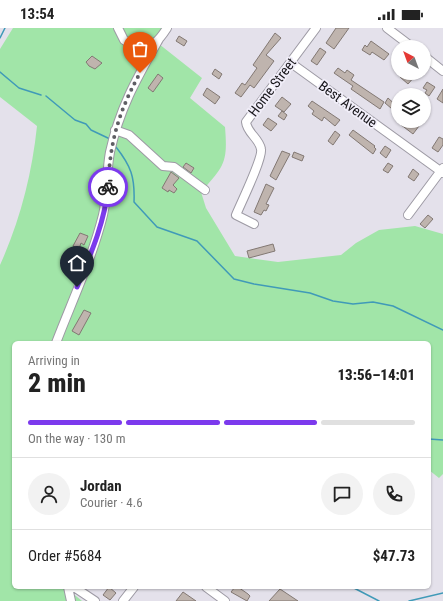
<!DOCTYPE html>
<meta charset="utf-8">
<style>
body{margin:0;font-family:"Roboto Condensed",sans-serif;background:#f2f2f2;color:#222;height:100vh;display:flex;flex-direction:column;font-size:15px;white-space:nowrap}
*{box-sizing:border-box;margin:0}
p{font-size:13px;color:#767676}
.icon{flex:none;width:22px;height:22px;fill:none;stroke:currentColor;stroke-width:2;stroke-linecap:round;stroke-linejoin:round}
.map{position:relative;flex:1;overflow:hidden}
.details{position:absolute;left:12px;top:313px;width:419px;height:248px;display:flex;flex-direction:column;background:#fff;border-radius:6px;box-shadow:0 1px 3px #0004}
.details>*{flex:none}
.needle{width:26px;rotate:319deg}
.tools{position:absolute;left:391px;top:12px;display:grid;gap:8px}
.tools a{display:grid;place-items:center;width:40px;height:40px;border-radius:50%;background:#fff;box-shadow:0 1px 3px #0004;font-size:20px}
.pin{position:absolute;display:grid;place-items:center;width:34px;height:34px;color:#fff;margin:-41px -17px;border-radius:50% 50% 50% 0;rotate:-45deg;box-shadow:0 0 4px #0007}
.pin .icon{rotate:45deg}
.courier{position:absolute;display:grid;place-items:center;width:40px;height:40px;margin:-20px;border:3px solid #7c3aed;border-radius:50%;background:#fff;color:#222;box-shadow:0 1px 5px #0007}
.head em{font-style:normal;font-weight:800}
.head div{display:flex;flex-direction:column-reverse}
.head{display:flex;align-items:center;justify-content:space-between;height:68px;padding:0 16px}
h1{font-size:26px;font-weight:800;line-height:30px}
.bar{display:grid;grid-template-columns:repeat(4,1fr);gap:6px 4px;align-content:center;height:48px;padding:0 16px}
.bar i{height:5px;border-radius:3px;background:#e0e0e0}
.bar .on{background:#7c3aed}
.bar p{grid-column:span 4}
.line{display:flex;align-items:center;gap:10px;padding:0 16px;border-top:1px solid #e0e0e0}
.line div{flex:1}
.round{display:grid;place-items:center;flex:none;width:42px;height:42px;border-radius:21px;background:#f2f2f2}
.status{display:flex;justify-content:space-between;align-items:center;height:28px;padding:0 20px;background:#fff;direction:ltr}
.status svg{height:11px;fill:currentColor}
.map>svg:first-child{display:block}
</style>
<div class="status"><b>13:54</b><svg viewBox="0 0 49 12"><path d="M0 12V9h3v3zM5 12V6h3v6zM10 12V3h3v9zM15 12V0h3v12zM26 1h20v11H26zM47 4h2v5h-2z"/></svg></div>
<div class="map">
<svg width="443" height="573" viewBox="0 0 443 573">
<rect width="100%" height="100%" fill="#e4e1eb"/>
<path fill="#a1e5a8" d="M 13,0 L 167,0 L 159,16 L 202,50 L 190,70 L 225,99 C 228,135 224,138 201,164 L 206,180 L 235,228 L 278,234 L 341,227 L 356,215 L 379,202 L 415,198 L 443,206 L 443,446 L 439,450 L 429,442 L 429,315 L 14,315 L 14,559 L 65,559 L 82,573 L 0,573 L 0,237 C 20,193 32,146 37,98 L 0,69 L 0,21 Z"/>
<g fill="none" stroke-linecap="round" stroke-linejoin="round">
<path stroke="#409ab8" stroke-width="1.5" d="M 0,10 L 5,0
M 0,44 L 19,60 L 41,67
M 46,68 L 75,92 L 86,96 L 91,102 L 110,111
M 116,119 C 131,138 135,149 134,174 L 157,199 L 197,213 L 234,251 L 254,256 L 310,265 L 333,273 L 353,276 L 373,274 L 393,278 L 443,302
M 429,411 L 443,412
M 352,559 L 379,573
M 409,573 L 443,565"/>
</g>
<path fill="#bfb4ae" stroke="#827873" d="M 336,0 L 349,0 L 334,21 L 326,15 Z
M 275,5 L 281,10 L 266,27 L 274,33 L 254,60 L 250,57 L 241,69 L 235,65 L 242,55 L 245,57 L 257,40 L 253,37 Z
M 179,8 L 187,13 L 184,18 L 176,13 Z
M 371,13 L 389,26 L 384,32 L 372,24 L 370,27 L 362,22 L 365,17 L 367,19 Z
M 320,20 L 326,24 L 317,37 L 311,33 Z
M 92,28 L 102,35 L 95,41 L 89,38 L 86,34 Z
M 338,40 L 345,45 L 347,42 L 354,47 L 351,52 L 384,74 L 380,81 L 351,61 L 353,58 L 334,45 Z
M 215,41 L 222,46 L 219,51 L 212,46 Z
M 403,45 L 411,45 L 415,48 L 408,56 L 400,49 Z
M 158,46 L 163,50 L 153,64 L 148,60 Z
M 427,54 L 435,59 L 429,68 L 425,65 L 427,62 L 423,60 Z
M 207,60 L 220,69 L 215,76 L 203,67 Z
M 443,61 L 443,75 L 437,71 Z
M 282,69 L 291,76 L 284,84 L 275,78 Z
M 388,70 L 398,79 L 398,86 L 385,75 Z
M 312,73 L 340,92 L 335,98 L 324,89 L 322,93 L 312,86 L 314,83 L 308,78 Z
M 282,83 L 287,87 L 284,92 L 278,88 Z
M 268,90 L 277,96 L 271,103 L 263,97 Z
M 402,93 L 412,93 L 419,98 L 413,106 L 400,96 Z
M 353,102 L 375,118 L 374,119 L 376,121 L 373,126 L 349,107 Z
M 335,103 L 340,107 L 333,117 L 328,113 Z
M 439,109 L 443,111 L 443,117 L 438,124 L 432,120 Z
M 385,118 L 391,122 L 386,130 L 380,125 Z
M 282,123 L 290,126 L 276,152 L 270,148 Z
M 294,124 L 304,128 L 302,133 L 292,129 Z
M 186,135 L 194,140 L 191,145 L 183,139 Z
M 388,135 L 393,138 L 388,145 L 383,142 Z
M 413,141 L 419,146 L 414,153 L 408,149 Z
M 171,144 L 179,150 L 173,157 L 177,161 L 174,165 L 169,162 L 168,164 L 162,160 Z
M 266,156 L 274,160 L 266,176 L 269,177 L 266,183 L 264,182 L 261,187 L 254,184 Z
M 428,187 L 433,191 L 425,200 L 420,196 Z
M 80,205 L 88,208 L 84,217 L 81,215 L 79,221 L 73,218 Z
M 273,216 L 275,223 L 249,230 L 247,223 Z
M 70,241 L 78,244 L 75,251 L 67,248 Z
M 84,282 L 91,285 L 79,307 L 72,303 Z
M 109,559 L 116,565 L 110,572 L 103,567 Z
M 235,559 L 238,559 L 248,566 L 250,568 L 247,573 L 231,564 Z
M 280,561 L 298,573 L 269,573 Z
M 183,564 L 196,573 L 176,573 Z"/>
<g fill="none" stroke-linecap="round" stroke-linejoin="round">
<g stroke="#9d9aa4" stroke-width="10">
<path id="minor" d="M 118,0 L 124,12 L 137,20 C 154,18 158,14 167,0
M 387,0 L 412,19
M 424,28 L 443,43
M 291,35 L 443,145
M 115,102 L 129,107 L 163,138 L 174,139 L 205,162
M 408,187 L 443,140
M 254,196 L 236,187 C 241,175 263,130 261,121 C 259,110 247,105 246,94 L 316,0
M 56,315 C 72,273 92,231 103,187 C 108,166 106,145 110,124 C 120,79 137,50 159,11
M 68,559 L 71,573
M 74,559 L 95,573
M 206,559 L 225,573
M 123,573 L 134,559"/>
</g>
<use href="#minor" stroke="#fff" stroke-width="8"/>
</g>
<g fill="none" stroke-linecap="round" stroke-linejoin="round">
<path stroke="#5f5e64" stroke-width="4" stroke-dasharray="0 7.2" d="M 108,159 C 110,114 118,85 140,45"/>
<path stroke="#7c3aed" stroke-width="5" d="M 77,259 C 90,228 105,194 108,159"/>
</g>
<g text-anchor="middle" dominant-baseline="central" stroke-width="3.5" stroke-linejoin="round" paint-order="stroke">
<g font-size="14" fill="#18171b" stroke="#f1eef9">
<text transform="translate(272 59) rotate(-53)">Home Street</text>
<text transform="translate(348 76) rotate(36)">Best Avenue</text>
</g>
</g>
</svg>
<div class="tools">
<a><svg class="needle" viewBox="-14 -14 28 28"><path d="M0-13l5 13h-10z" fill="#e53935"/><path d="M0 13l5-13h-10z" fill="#767676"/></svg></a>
<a><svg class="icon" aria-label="layers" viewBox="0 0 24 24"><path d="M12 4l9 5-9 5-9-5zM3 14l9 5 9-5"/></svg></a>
</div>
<div class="pin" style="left:140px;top:45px;background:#ea580c"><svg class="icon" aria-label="bag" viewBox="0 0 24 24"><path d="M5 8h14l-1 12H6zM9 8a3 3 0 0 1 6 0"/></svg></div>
<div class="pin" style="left:77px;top:259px;background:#1f2937"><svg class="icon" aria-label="home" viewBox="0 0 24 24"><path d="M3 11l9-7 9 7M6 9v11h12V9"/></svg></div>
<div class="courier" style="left:108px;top:159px"><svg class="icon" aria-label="bike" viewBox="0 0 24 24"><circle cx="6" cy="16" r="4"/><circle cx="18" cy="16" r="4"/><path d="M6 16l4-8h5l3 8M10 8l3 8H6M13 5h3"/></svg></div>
<section class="details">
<div class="head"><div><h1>2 min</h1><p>Arriving in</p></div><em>13:56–14:01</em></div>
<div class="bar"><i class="on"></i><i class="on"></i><i class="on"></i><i></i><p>On the way · 130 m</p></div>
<div class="line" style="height:72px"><a class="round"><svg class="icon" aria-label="person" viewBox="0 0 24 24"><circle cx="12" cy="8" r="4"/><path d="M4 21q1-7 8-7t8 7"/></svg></a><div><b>Jordan</b><p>Courier · 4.6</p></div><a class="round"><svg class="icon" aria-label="chat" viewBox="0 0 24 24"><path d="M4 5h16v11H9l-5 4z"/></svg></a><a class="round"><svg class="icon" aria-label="phone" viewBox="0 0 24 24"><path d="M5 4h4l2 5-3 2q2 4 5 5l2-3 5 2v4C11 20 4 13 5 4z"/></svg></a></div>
<div class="line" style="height:52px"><div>Order #5684</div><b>$47.73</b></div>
</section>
</div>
